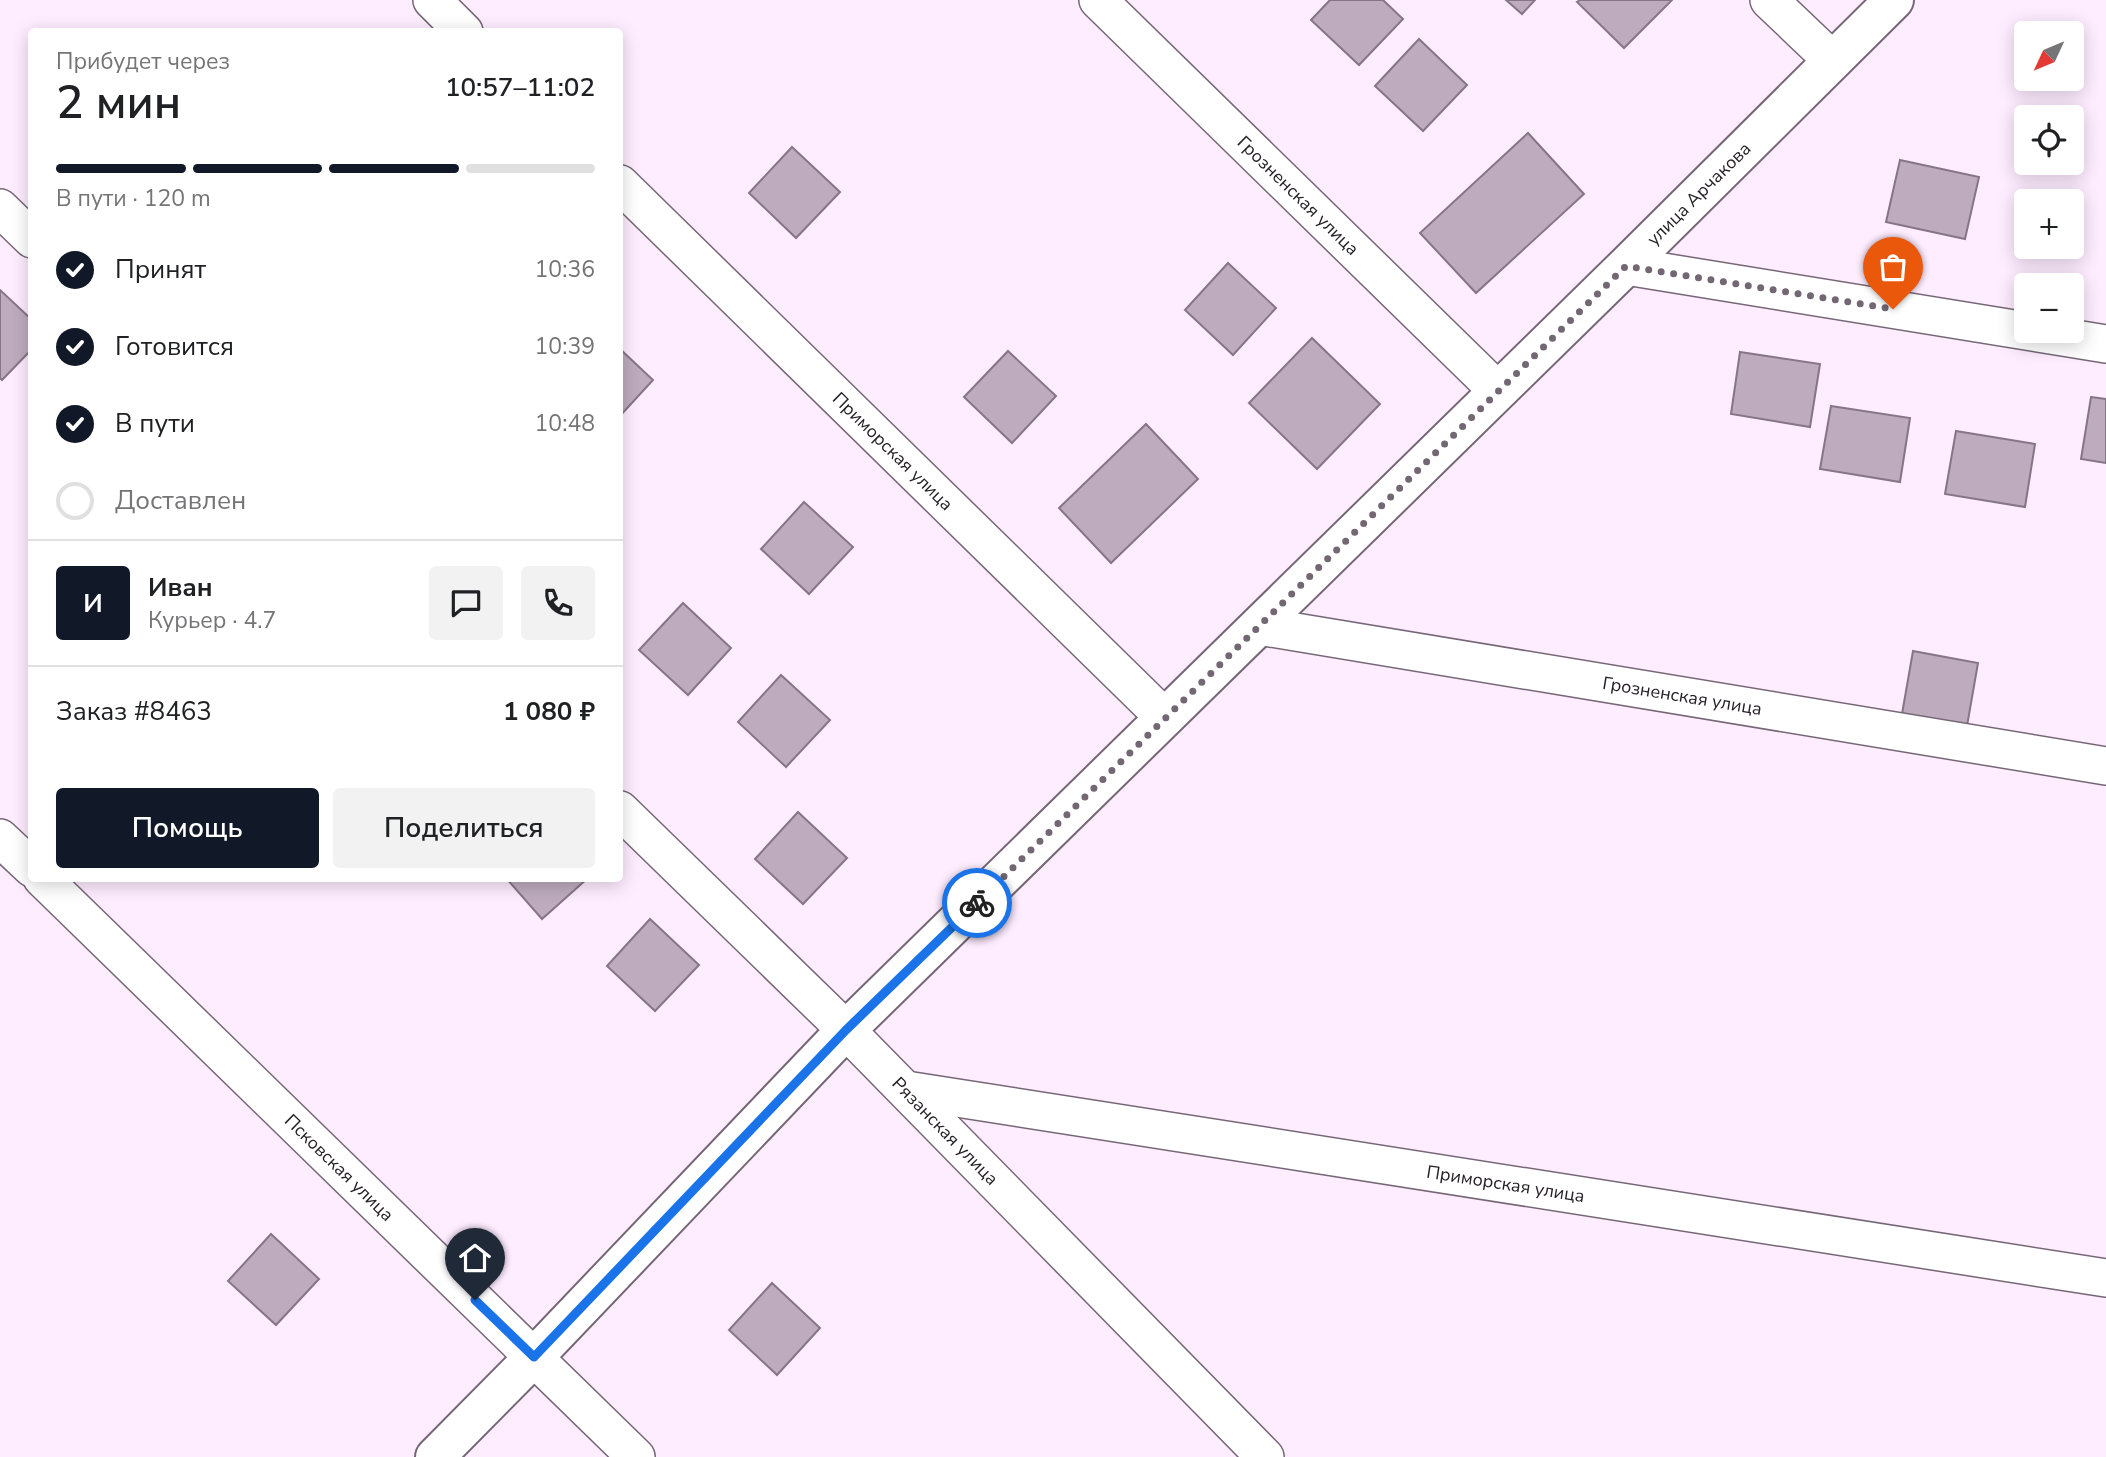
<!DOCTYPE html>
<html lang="ru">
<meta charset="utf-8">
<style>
body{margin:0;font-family:"Nunito Sans",sans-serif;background:#f2f2f2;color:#202124;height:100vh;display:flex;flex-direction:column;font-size:26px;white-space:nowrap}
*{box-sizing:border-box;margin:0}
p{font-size:23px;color:#757577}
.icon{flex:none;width:38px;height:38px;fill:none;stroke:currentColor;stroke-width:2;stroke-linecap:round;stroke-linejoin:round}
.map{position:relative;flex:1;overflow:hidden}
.drawer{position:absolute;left:28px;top:28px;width:595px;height:854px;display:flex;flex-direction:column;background:#fff;border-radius:7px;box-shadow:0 4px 18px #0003}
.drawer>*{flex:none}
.needle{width:46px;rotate:226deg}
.buttons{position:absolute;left:2014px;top:21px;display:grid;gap:14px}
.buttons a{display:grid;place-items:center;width:70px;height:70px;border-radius:7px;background:#fff;box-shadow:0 4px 18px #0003;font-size:35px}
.pin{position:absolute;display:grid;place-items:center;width:60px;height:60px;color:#fff;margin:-72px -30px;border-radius:50% 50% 50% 0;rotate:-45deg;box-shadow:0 0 7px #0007}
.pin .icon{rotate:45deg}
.courier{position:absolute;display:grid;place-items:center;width:70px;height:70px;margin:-35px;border:5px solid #1a73e8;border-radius:50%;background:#fff;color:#222;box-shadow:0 2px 9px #0007}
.head em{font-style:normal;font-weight:600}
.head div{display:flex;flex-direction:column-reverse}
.head{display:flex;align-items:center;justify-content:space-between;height:119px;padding:0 28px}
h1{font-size:46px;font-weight:600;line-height:52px}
.bar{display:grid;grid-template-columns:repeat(4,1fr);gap:10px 7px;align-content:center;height:84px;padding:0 28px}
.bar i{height:9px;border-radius:5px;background:#e0e0e0}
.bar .current{background:#111827}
.bar p{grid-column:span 4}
.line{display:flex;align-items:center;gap:18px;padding:0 28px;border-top:2px solid #e0e0e0}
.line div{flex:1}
.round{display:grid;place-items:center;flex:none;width:74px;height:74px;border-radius:7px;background:#f2f2f2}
ol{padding:0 28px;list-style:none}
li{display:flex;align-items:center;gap:21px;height:77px}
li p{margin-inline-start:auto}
li .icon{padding:7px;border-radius:50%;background:#111827;color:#fff;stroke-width:4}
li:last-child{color:#757577}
li i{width:38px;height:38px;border:4px solid #e0e0e0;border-radius:50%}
.action{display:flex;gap:14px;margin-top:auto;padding:14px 28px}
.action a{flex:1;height:80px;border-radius:7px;background:#111827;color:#fff;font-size:28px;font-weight:600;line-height:80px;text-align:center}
.action a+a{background:#f2f2f2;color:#202124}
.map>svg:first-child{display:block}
</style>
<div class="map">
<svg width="2106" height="1457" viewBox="0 0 2106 1457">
<rect width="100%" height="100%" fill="#feecff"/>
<path fill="#beacbe" stroke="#867586" stroke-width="2" d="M 1330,0 L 1383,0 L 1403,19 L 1359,65 L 1311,20 Z
M 1506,0 L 1535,0 L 1522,14 Z
M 1580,0 L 1672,0 L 1624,48 L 1577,2 Z
M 1419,39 L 1467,85 L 1423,131 L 1375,86 Z
M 1528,133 L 1584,194 L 1476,293 L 1420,233 Z
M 792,147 L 840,192 L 796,238 L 749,193 Z
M 1900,160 L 1979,177 L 1965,239 L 1886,222 Z
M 1228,263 L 1276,308 L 1233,355 L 1185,310 Z
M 0,290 L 32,320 L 32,349 L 2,380 L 0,378 Z
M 1312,338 L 1380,404 L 1317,469 L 1249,403 Z
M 620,349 L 653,380 L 620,416 Z
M 1008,351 L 1056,396 L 1012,443 L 964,397 Z
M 1740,352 L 1820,364 L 1810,427 L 1731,414 Z
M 2091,397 L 2106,399 L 2106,463 L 2081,459 Z
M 1831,406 L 1910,418 L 1900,482 L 1820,469 Z
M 1146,424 L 1198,479 L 1111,563 L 1059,508 Z
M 1956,431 L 2035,444 L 2025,507 L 1945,494 Z
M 804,502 L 853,547 L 809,594 L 761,549 Z
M 683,603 L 731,648 L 688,695 L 639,650 Z
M 1913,651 L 1978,663 L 1967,726 L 1902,714 Z
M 781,675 L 830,720 L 786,767 L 738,722 Z
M 798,812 L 847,858 L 803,904 L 755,859 Z
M 506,878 L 588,878 L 542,919 Z
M 650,919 L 699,965 L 655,1011 L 607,966 Z
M 271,1234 L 319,1279 L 276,1325 L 228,1281 Z
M 772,1283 L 820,1328 L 777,1375 L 729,1330 Z"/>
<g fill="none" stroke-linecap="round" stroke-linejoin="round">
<g stroke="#766777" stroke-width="40">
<g id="street">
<path d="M 432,0 L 464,32"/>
<path id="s1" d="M 1098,0 L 1498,391"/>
<path d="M 1769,0 L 1833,61"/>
<path id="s2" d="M 620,184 L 1165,718"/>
<path d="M 0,208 L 32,239"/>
<path d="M 1626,266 L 2106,344"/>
<path id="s3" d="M 1259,626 L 2106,766"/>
<path id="s4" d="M 620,810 L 846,1030 L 1265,1457"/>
<path d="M 0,838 L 32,868"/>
<path id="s5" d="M 42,878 L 636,1457"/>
<path id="s6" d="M 906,1090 L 2106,1278"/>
</g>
</g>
<g stroke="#766777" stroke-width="42">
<g id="secondary">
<path id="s7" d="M 435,1457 L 534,1357 L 846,1030 L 1626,266 L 1894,0"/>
</g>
</g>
<use href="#street" stroke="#fff" stroke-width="37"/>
<use href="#secondary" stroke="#fff" stroke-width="38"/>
</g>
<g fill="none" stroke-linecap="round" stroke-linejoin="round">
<path stroke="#726773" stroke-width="7" stroke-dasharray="0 12.6" d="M 977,903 L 1626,266 L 1893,309"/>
<path stroke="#1a73e8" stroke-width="9" d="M 475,1300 L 534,1357 L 846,1030 L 977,903"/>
</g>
<g text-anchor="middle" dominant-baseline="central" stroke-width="7" stroke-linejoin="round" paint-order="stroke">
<g font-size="18" fill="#272027" stroke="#fff">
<text stroke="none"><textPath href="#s7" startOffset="1787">улица Арчакова</textPath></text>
<text stroke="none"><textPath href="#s1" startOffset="280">Грозненская улица</textPath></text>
<text stroke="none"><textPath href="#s2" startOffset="382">Приморская улица</textPath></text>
<text stroke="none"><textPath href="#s3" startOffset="429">Грозненская улица</textPath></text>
<text stroke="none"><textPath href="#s4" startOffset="457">Рязанская улица</textPath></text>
<text stroke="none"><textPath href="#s5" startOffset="415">Псковская улица</textPath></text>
<text stroke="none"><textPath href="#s6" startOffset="607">Приморская улица</textPath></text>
</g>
</g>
</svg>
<div class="buttons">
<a><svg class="needle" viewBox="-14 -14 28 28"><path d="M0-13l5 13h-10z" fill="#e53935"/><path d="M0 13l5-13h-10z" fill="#757577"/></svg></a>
<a><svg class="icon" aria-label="locate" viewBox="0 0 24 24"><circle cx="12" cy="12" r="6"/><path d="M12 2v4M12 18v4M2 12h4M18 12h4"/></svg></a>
<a>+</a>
<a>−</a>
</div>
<div class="pin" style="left:1893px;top:309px;background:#ea580c"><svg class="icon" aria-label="bag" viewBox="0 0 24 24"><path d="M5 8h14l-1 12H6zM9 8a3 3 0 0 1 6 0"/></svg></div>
<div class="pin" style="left:475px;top:1300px;background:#1f2937"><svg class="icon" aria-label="home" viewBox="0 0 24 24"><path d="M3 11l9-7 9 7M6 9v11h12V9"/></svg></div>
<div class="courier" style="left:977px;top:903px"><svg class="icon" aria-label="bike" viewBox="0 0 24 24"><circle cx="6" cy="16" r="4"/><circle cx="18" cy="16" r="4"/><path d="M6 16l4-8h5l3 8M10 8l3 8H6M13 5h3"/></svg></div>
<section class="drawer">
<div class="head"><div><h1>2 мин</h1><p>Прибудет через</p></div><em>10:57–11:02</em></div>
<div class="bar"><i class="current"></i><i class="current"></i><i class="current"></i><i></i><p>В пути · 120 m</p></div>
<ol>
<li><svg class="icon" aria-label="check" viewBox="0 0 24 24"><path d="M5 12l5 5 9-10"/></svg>Принят<p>10:36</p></li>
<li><svg class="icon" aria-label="check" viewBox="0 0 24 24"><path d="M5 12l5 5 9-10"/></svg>Готовится<p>10:39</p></li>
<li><svg class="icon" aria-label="check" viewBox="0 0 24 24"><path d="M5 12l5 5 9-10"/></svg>В пути<p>10:48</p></li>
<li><i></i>Доставлен</li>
</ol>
<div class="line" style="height:126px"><b class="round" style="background:#111827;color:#fff">И</b><div><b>Иван</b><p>Курьер · 4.7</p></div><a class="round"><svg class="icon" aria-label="chat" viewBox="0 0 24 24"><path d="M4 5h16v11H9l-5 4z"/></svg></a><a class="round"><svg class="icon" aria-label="phone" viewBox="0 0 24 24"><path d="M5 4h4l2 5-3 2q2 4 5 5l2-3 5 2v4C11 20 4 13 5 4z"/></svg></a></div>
<div class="line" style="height:91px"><div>Заказ #8463</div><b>1 080 ₽</b></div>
<div class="action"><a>Помощь</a><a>Поделиться</a></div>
</section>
</div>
